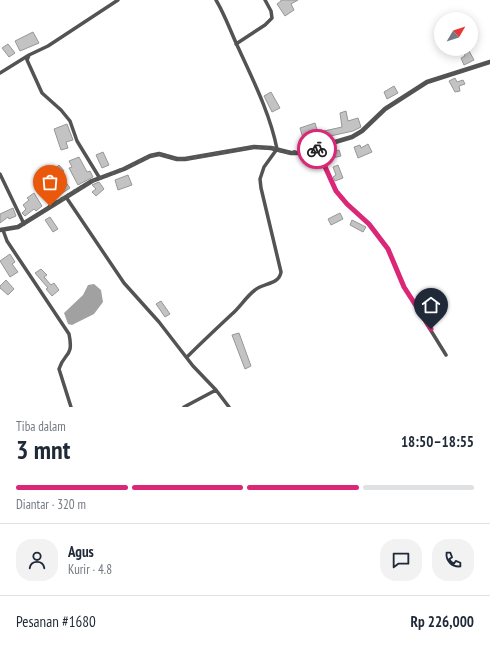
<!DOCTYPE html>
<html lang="id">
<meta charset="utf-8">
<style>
body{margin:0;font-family:"PT Sans Narrow",sans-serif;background:#f2f2f3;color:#1f2937;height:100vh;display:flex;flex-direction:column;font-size:15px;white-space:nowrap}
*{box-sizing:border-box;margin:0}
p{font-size:13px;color:#747a83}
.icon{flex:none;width:22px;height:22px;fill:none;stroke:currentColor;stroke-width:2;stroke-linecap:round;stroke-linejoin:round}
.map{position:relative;height:407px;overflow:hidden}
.sheet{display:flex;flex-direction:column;background:#fff;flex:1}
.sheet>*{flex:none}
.needle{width:26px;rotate:51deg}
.tools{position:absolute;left:434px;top:12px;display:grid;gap:8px}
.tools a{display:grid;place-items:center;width:44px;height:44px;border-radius:50%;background:#fff;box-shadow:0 2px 10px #0003;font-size:20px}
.pin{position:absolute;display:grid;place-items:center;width:34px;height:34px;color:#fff;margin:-41px -17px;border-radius:50% 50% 50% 0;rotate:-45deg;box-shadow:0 0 4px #0007}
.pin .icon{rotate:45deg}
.courier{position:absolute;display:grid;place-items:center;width:40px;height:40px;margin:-20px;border:3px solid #db2777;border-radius:50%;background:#fff;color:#222;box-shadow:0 1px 5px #0007}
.headline em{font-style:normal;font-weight:700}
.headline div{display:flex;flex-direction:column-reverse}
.headline{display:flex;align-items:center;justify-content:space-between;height:68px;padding:0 16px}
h1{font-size:26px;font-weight:700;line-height:30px}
.bar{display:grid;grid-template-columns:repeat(4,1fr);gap:6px 4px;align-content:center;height:48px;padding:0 16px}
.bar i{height:5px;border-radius:3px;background:#e0e1e3}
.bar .on{background:#db2777}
.bar p{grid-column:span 4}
.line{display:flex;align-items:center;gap:10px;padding:0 16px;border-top:1px solid #e0e1e3}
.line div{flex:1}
.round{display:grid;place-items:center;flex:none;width:42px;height:42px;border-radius:16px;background:#f2f2f3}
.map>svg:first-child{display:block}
</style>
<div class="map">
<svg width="490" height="407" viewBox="0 0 490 407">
<rect width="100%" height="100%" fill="#fff"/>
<path fill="#a1a1a1" d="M 94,284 L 101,290 L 103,302 L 94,314 L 72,325 L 68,324 L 64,313 L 83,295 L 88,285 Z"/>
<path fill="#c3c3c3" stroke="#979797" d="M 281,0 L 298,0 L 291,4 L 294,10 L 285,16 L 277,4 L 281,1 Z
M 33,32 L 39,43 L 20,51 L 15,41 Z
M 8,44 L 15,53 L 9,57 L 2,48 Z
M 462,49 L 468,49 L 474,60 L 464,65 L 461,58 L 465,56 Z
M 455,78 L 457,82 L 463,80 L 465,84 L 459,86 L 460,91 L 455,92 L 449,81 Z
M 394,86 L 398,93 L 387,99 L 384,92 Z
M 271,92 L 280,108 L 272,112 L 264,96 Z
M 346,111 L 348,121 L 358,118 L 361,127 L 353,131 L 326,137 L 324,131 L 342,127 L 340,113 Z
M 315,123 L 318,133 L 303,138 L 300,128 Z
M 67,124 L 73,140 L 66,142 L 68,148 L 61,150 L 54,129 Z
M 368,144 L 372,152 L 358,158 L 354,147 L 360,145 L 361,148 Z
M 332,148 L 333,152 L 339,150 L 341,156 L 328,159 L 325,150 Z
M 103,152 L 109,165 L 102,168 L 96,155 Z
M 79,157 L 87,172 L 90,171 L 93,177 L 78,185 L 69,168 L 72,167 L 69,161 Z
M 59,165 L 64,171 L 60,174 L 70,188 L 50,201 L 43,191 L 56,181 L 51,172 Z
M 338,165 L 343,178 L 335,181 L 333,177 L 336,175 L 333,167 Z
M 128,175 L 132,185 L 118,190 L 115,180 Z
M 99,182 L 104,189 L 96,196 L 92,192 L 96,189 L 92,185 Z
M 34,193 L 42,206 L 36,211 L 34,209 L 25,216 L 22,213 L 26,209 L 23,205 L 29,200 L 27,198 Z
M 13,208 L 16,216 L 9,219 L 8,217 L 0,223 L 0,214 Z
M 340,213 L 343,219 L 331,225 L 328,219 Z
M 50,217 L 58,229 L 53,232 L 45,220 Z
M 352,220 L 366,227 L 363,232 L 350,225 Z
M 10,254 L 15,262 L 12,264 L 18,272 L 10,277 L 0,261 Z
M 41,269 L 47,275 L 44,277 L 51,285 L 54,283 L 59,290 L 52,296 L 46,289 L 48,288 L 35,273 Z
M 6,280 L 14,289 L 8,295 L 0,288 L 0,286 Z
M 161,301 L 170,314 L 165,317 L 156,304 Z
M 239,333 L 251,366 L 245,369 L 232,335 Z"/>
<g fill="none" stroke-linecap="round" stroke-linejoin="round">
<path stroke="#535353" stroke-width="3.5" d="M 236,44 L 265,25 L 272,18 L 271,11 L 265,0
M 0,73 L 29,55
M 316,147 L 336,191 L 347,204 L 369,224 L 388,249 L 404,287 L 446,355
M 0,174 L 24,224
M 99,177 L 77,141 L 70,121 L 61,110 L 42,93 L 27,60 L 29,55 L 48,46 L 118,0
M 66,197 L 124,283 L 159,322 L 193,366 L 216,390 L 229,407
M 3,230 L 7,241 L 69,334 C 74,358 64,352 59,369 L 71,407
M 187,357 C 202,342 217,328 232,314 C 240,307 246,297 255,290 C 263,283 279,285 281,272 L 261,188 L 260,179 L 264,167 L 277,149 C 270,113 252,78 237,45 C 230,30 225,15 216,0
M 184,407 L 216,390"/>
<path stroke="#535353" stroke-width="4.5" d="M 0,230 L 18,227 L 92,181 L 124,169 L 150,156 L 159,154 L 177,159 L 185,159 L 254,147 L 271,148 L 291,153 L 298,153 L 352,137 L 362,131 L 385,109 L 427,82 L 490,62"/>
</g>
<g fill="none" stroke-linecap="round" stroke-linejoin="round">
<path stroke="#595959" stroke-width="4" stroke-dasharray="0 7.2" d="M 50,206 L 92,181 L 124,169 L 150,156 L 159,154 L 177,159 L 185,159 L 254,147 L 271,148 L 290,153 L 316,147 L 317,149"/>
<path stroke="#db2777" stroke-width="5" d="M 317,149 L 336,191 L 347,204 L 369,224 L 388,249 L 404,287 L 431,329"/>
</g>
</svg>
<div class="tools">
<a><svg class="needle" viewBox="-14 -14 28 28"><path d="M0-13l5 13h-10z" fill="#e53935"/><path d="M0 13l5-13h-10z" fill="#747a83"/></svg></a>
</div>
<div class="pin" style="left:50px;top:206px;background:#ea580c"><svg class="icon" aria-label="bag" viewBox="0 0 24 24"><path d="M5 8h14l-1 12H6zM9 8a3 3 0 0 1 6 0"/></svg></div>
<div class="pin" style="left:431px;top:329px;background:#1f2937"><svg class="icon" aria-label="home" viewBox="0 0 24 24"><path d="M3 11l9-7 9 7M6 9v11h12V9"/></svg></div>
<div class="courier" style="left:317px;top:149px"><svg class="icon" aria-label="bike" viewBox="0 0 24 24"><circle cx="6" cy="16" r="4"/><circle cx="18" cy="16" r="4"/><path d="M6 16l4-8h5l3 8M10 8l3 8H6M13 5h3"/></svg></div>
</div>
<section class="sheet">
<div class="headline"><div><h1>3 mnt</h1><p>Tiba dalam</p></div><em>18:50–18:55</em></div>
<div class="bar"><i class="on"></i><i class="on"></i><i class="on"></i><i></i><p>Diantar · 320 m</p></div>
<div class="line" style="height:72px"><a class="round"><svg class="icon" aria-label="person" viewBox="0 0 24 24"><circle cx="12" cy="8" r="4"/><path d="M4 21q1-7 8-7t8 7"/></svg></a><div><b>Agus</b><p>Kurir · 4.8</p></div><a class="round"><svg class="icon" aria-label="chat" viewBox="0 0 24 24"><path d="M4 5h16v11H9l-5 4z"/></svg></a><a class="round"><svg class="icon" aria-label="phone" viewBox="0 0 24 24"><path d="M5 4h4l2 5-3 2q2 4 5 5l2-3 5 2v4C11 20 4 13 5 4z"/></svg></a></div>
<div class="line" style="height:52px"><div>Pesanan #1680</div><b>Rp 226,000</b></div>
</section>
